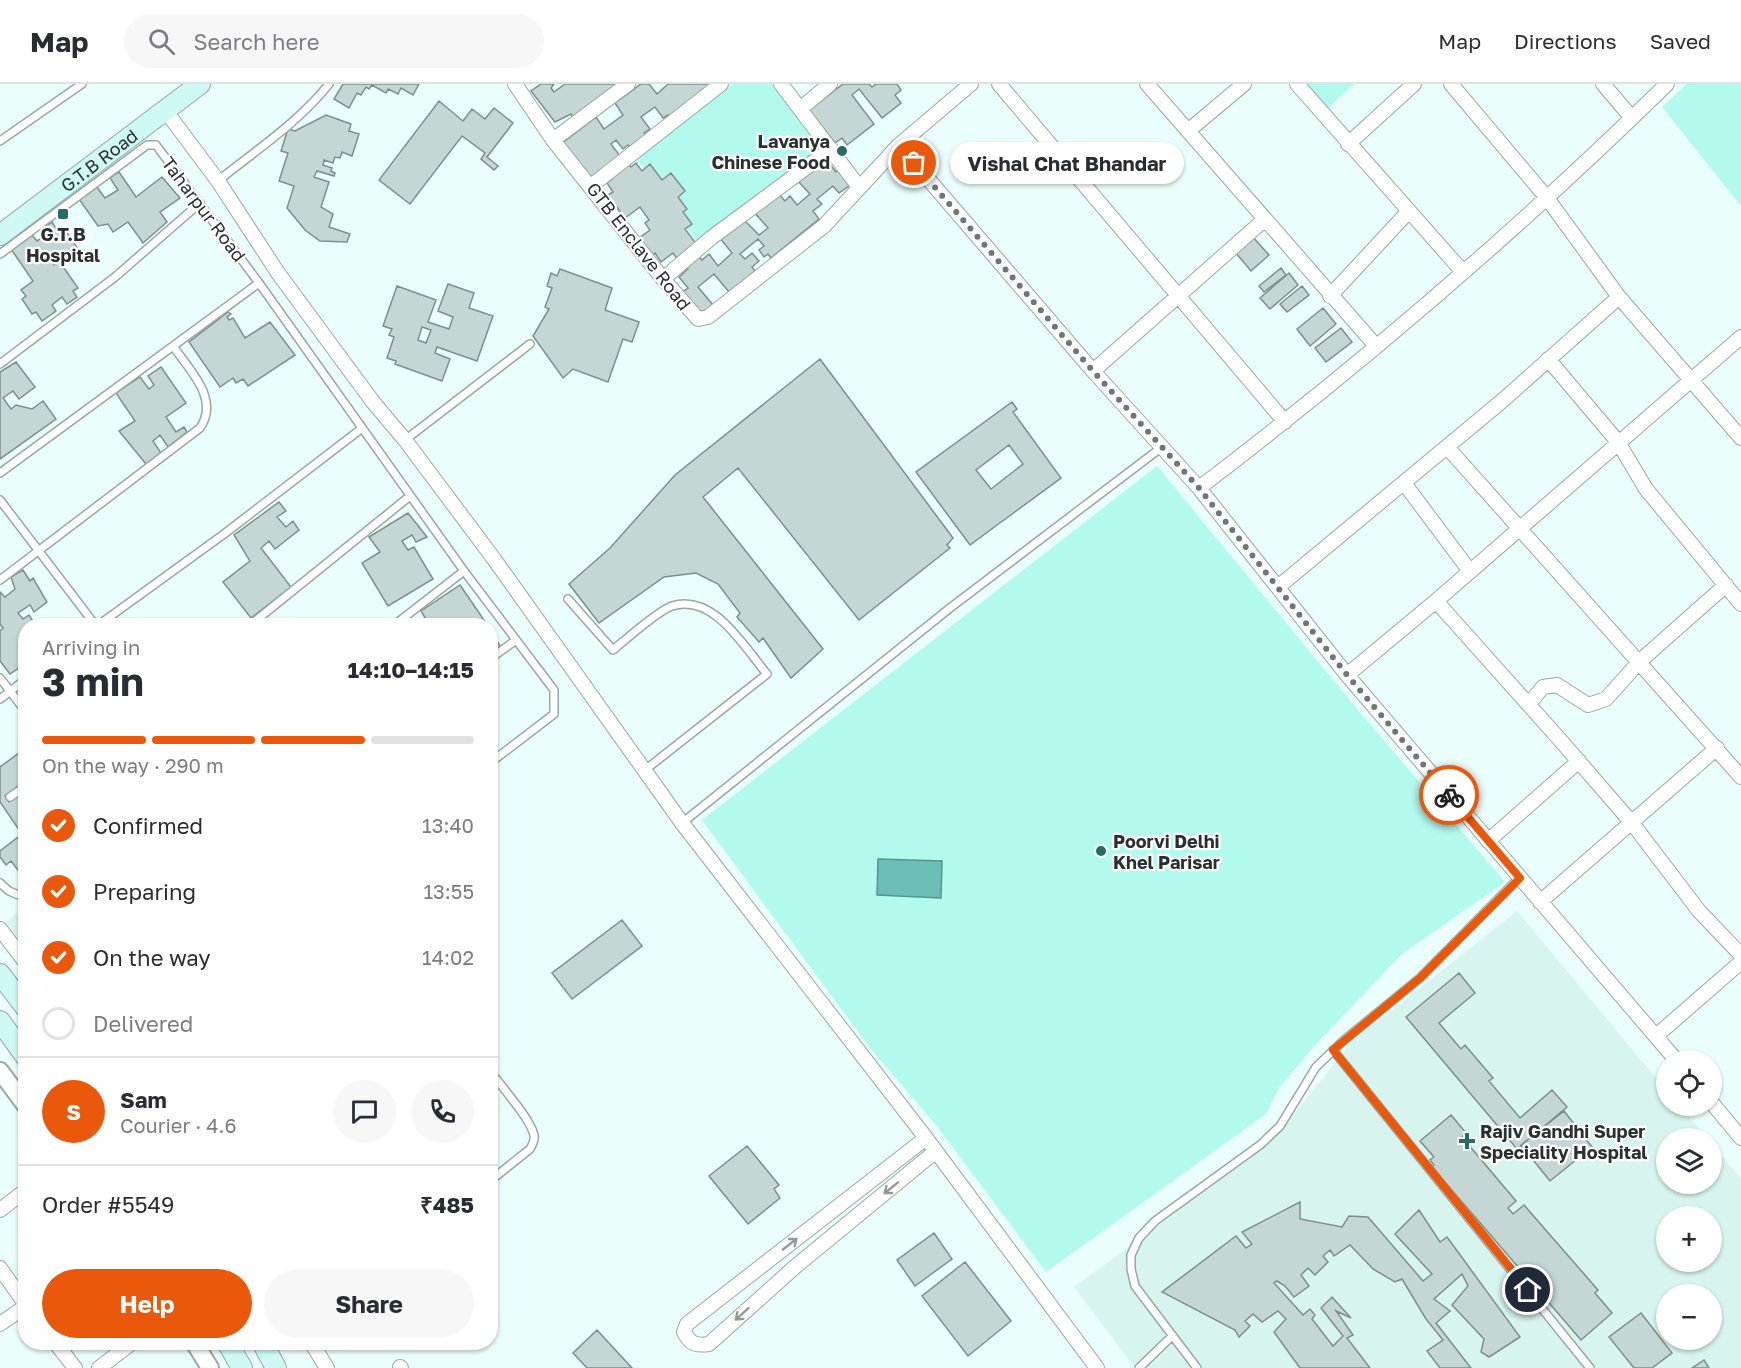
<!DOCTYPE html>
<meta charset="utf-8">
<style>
body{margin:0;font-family:"Golos Text",sans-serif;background:#f7f7f7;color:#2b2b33;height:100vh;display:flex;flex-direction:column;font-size:22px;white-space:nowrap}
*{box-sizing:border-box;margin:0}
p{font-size:20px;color:#7c7c81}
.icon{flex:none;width:33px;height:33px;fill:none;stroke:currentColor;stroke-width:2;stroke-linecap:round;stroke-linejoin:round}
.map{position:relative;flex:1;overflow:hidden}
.side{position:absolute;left:18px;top:534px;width:480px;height:732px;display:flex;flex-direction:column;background:#fff;border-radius:24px;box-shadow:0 2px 4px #0004}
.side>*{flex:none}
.buttons{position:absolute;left:1656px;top:966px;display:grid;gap:12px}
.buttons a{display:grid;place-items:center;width:66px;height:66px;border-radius:50%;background:#fff;box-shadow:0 2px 4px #0004;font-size:30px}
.pin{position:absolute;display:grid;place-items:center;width:51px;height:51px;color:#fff;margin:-26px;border:3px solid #fff;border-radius:50%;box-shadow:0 2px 6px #0007}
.courier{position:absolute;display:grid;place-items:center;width:60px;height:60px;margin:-30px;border:4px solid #ea580c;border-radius:50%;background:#fff;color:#222;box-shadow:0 2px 8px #0007}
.bubble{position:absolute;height:42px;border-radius:21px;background:#fff;box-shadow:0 2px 4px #0004;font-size:20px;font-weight:700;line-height:42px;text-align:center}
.overview em{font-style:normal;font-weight:700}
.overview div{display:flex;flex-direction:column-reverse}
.overview{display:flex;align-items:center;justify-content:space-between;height:102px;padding:0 24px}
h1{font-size:39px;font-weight:700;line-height:45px}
.bar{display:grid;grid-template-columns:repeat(4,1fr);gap:9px 6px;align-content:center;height:72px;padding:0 24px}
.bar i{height:8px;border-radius:4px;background:#e1e1e2}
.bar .current{background:#ea580c}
.bar p{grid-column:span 4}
.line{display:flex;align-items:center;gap:15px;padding:0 24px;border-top:2px solid #e1e1e2}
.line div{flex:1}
.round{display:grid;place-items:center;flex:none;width:63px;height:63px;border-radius:32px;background:#f7f7f7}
ol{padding:0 24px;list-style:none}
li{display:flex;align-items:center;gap:18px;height:66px}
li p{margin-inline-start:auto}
li .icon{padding:6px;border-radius:50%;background:#ea580c;color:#fff;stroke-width:4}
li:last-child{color:#7c7c81}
li i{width:33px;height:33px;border:3px solid #e1e1e2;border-radius:50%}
.button{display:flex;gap:12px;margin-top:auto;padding:12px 24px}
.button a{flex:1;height:69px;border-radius:36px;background:#ea580c;color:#fff;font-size:24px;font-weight:700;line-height:69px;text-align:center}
.button a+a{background:#f7f7f7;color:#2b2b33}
header{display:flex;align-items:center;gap:36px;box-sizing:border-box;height:84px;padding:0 30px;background:#fff;border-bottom:2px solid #e1e1e2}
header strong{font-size:28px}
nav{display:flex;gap:33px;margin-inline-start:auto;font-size:21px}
.search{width:420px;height:54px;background:#f7f7f7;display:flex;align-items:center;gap:15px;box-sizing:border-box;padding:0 21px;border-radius:33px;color:#7c7c81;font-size:22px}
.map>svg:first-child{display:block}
</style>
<header>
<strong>Map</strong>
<div class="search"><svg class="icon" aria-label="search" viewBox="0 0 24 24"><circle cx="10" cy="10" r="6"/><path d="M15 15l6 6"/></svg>Search here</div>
<nav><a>Map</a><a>Directions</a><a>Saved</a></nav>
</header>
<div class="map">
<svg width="1741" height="1284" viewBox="0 0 1741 1284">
<rect width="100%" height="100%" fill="#eafefb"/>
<path fill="#d7f4ef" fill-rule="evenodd" d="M 25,822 L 25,872 L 2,841 Z
M 1517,827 L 1666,1006 L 1666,1022 L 1679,1022 L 1707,1054 L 1666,1054 L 1666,1100 L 1712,1100 L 1712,1060 L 1741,1095 L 1741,1284 L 1135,1284 L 1074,1203 L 1252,1073 L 1293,1031 L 1352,958 ZM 1666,1132 L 1712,1132 L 1712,1178 L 1666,1178 ZM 1666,1210 L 1712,1210 L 1712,1256 L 1666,1256 Z"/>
<path fill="#b2f9ee" d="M 733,0 L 775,0 L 829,70 L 701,164 L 635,72 Z
M 1306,0 L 1354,0 L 1328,24 Z
M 1687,0 L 1741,0 L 1741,122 L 1662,23 Z
M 1157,382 L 1357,625 L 1505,798 L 1402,870 L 1316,960 L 1279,1004 L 1266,1030 L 1046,1188 L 936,1041 L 870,964 L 702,736 Z"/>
<path fill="#6bbfb4" stroke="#57948c" stroke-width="1.5" d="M 878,775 L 942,777 L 941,814 L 877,811 Z"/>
<path fill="#c4d7d4" stroke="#7d8f8c" stroke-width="1.5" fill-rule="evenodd" d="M 343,0 L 419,0 L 413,11 L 401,4 L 398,10 L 388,5 L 386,9 L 372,1 L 369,5 L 366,3 L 361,11 L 357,9 L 349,24 L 334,15 Z
M 541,0 L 554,0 L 551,4 L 554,8 L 565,0 L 622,0 L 575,36 L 571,30 L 555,38 L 531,7 Z
M 641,0 L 649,0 L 657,10 L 668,0 L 713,0 L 670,36 L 668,31 L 663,34 L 655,23 L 641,33 L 650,45 L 644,49 L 649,56 L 634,68 L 628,61 L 623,65 L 616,56 L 611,60 L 623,76 L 591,100 L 561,60 L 596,33 L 604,45 L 623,31 L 615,19 Z
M 843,0 L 869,0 L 872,3 L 876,0 L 897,0 L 901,6 L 895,11 L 901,19 L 882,34 L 859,5 L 852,11 L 874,40 L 847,61 L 842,54 L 835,59 L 809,26 Z
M 439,17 L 463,37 L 472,25 L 485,35 L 494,24 L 513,39 L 487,73 L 498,82 L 494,86 L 481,75 L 485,69 L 462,52 L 410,120 L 379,96 Z
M 326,31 L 351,40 L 349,47 L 359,50 L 352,72 L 342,68 L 340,74 L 335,73 L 333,79 L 324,76 L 323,81 L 332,84 L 331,87 L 335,89 L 334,92 L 317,87 L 314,93 L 329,98 L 321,123 L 333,130 L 329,143 L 350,150 L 347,158 L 320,157 L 305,146 L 287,124 L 294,102 L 279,97 L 288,69 L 281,67 L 288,45 L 295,47 Z
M 831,71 L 833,75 L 829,79 L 836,88 L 841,84 L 853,99 L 839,109 L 833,102 L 817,115 L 822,120 L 813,127 L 819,135 L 771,174 L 768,170 L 764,173 L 759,166 L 764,162 L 758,155 L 740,170 L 745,175 L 752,169 L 759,177 L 752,183 L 755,187 L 729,208 L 714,190 L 698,203 L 713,221 L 698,233 L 680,210 L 688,204 L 679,193 L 688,185 L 685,181 L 697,171 L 702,176 L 709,170 L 718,182 L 732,169 L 719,153 L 743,135 L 759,151 L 768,144 L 753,127 L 778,109 L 785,117 L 790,112 L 797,121 L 810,110 L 797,96 Z
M 628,79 L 631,83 L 636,79 L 642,87 L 650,80 L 662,96 L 671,89 L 685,107 L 678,113 L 687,125 L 683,128 L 692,140 L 685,145 L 697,161 L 678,176 L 673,169 L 661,178 L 655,169 L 652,172 L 639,154 L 650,146 L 645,139 L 649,136 L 640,123 L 625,134 L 608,111 L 613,108 L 607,99 L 612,95 L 610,92 Z
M 119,88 L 136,113 L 162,93 L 180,114 L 160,128 L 167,138 L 143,159 L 128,138 L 113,148 L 108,140 L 98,142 L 79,115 L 97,103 L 105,114 L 118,106 L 110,94 Z
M 52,138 L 58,148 L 62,145 L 68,150 L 78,165 L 61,177 L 57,171 L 51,176 L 54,181 L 58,178 L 64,184 L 78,204 L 73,207 L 77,213 L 67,220 L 62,213 L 52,221 L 56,227 L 42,237 L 36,228 L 32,230 L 22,215 L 26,212 L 21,206 L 33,197 L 11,165 L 32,151 L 37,157 L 45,152 L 41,145 Z
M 1252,152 L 1269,171 L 1251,187 L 1235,168 Z
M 1281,184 L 1286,191 L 1264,208 L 1259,202 Z
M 560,185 L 612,204 L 605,226 L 639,238 L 632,258 L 623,255 L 608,298 L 573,285 L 563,294 L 533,252 L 549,225 L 545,223 L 552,204 L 547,202 L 551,189 L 557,192 Z
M 1289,189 L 1298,201 L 1270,225 L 1260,214 Z
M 448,200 L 474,209 L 469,224 L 493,232 L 477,277 L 437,263 L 435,269 L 450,275 L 442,297 L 395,280 L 396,277 L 387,274 L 394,253 L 389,251 L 392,245 L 383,242 L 397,202 L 436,216 L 428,238 L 449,245 L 453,233 L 438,227 ZM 422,243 L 431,246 L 426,259 L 418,256 Z
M 1302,202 L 1309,211 L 1287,228 L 1280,220 Z
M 1323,224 L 1336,240 L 1310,262 L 1297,245 Z
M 228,228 L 231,230 L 227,233 L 229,236 L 233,234 L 245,254 L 270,238 L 295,271 L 248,302 L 243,295 L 236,299 L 233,294 L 220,303 L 189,258 Z
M 1341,244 L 1352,258 L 1326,278 L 1315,264 Z
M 820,275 L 953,454 L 947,461 L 950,464 L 859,536 L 738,384 L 703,413 L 823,565 L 791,594 L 763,554 L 759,558 L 737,533 L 740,529 L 718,500 L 696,489 L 664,493 L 599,539 L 569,500 L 610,464 L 675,391 Z
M 16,278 L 35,303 L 19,315 L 13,307 L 3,314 L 11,325 L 16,321 L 32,325 L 43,317 L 56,335 L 0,375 L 0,288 Z
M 161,283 L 186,319 L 166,333 L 176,348 L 184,343 L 187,348 L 168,363 L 160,351 L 153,357 L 161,369 L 146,380 L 119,347 L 135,337 L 116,309 L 140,293 L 149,305 L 154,301 L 148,292 Z
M 1012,318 L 1017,325 L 1013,328 L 1061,394 L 970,461 L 916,388 ZM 1009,361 L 1023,380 L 991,405 L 976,386 Z
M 279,418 L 286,427 L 277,433 L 286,443 L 293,437 L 299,446 L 275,465 L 269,457 L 261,464 L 291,503 L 251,534 L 223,498 L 250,477 L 234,451 Z
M 408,429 L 427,453 L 416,458 L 412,451 L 402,457 L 408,466 L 414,463 L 433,495 L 388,522 L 362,479 L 380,468 L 369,453 Z
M 23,486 L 30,497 L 33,494 L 47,518 L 34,528 L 30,521 L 18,529 L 23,535 L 29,531 L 36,542 L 26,542 L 26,579 L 10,590 L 0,577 L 0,547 L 3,544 L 0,540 L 0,508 L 5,513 L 15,505 L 11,493 Z
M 460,501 L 486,539 L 430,542 L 421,527 Z
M 496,555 L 500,562 L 490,569 L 490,559 Z
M 23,666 L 26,669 L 26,696 L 5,712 L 9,718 L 26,706 L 24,794 L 11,777 L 6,781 L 0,773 L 0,767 L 22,750 L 0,718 L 0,683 Z
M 622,836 L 642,862 L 572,915 L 552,889 Z
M 1459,889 L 1475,909 L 1439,939 L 1461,965 L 1465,961 L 1493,994 L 1489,997 L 1520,1034 L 1552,1006 L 1567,1023 L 1517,1065 L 1406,933 Z
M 1564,1027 L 1592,1063 L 1550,1097 L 1521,1061 Z
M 1451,1031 L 1466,1049 L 1462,1053 L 1516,1117 L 1508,1124 L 1513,1130 L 1524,1121 L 1598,1206 L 1595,1209 L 1612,1229 L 1581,1256 L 1432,1083 L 1434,1081 L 1430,1076 L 1434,1073 L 1420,1057 Z
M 747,1062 L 779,1101 L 774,1105 L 780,1114 L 748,1140 L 709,1092 Z
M 1300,1118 L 1300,1135 L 1342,1143 L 1349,1132 L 1368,1133 L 1423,1197 L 1432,1190 L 1395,1150 L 1419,1126 L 1440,1158 L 1447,1153 L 1520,1253 L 1489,1273 L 1481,1268 L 1484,1255 L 1452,1221 L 1468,1202 L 1462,1190 L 1434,1215 L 1450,1227 L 1436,1239 L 1471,1284 L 1440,1284 L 1427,1267 L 1443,1256 L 1426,1235 L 1402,1195 L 1395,1198 L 1373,1185 L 1350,1161 L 1334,1172 L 1330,1166 L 1323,1172 L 1328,1178 L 1315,1191 L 1308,1184 L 1301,1191 L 1309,1202 L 1294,1213 L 1285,1202 L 1277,1197 L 1274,1199 L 1303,1231 L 1310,1225 L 1315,1231 L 1312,1235 L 1333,1262 L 1343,1252 L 1321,1224 L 1332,1213 L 1351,1234 L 1336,1227 L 1353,1251 L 1347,1254 L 1370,1284 L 1300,1284 L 1274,1248 L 1286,1235 L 1278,1227 L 1262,1238 L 1253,1230 L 1245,1237 L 1250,1242 L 1239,1253 L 1235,1246 L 1162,1208 L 1236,1152 L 1246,1164 L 1252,1160 L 1242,1148 Z
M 934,1149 L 952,1175 L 915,1202 L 897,1176 Z
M 965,1178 L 1011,1237 L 968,1272 L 922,1212 Z
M 1641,1229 L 1672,1269 L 1652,1284 L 1634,1284 L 1609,1253 Z
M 597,1246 L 632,1284 L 587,1284 L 573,1269 Z
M 1704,1276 L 1709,1284 L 1692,1284 Z"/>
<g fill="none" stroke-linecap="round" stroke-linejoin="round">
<g stroke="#96a9a5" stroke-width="10">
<path id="service" d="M 0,57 L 82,0
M 218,97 C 255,67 299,38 329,0
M 0,170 L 147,61 L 156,61 L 259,199 L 464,487 L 554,606 L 554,630 L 490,679
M 0,280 L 115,193 L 200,119
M 405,356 L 530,260
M 0,389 L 259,199
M 0,416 L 96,542
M 0,496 L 200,344 C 220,315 190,287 173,262
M 568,515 L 613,566 C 625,556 659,526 672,522 C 714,509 744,563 767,590 L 645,686
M 97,542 L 224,450 L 361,345
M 249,542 L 410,412
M 393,542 L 464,487
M 490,575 L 516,556
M 0,594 L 26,628
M 0,615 L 26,595
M 10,713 L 26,702
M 682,739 L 950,524 L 1162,363
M 0,799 L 9,807 L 26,814
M 1333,966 L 1590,1284
M 490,987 C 501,1002 530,1034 534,1051 C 535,1056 533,1060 530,1065 L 490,1097
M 1139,1284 L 1172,1252
M 1197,1284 L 1135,1202 L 1131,1185 L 1131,1171 L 1139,1154 L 1155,1137 L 1260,1061 L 1280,1042 L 1316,983 L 1343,957 L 1420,894 L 1519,794"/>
</g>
<g stroke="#96a9a5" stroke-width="16">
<path id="minor" d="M 515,0 L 553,56 L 663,195 L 698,235 L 708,233 L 824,142 L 899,61 L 971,0
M 781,0 L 859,103
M 999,0 L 1285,338
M 1147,0 L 1376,262
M 1297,0 L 1463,188
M 1451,0 L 1547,114 L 1619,213 L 1741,354
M 1603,0 L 1632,34
M 800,25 L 830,0
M 165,26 L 218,97 L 278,189 L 373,318 L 405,356 L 494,475 L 682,739 L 926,1054 L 1097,1284
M 1188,47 L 1244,0
M 553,56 L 628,0
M 1348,60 L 1414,0
M 899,61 L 1093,287 L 1199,404 L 1347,591 L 1436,517 L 1741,253
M 591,102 L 721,0
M 663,195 L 711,154 L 831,65
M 1330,212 L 1409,127
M 1548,275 L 1618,358 L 1646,405 L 1741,520
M 1093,287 L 1264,136
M 1447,363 L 1741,693
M 1404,399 L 1469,486
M 1199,404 C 1363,279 1520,144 1667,0
M 1278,503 L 1502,317 L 1619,213
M 1436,517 L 1561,657 L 1632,739 L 1699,827 L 1741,871
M 1347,591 L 1676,976
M 1529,620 L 1543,603 L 1557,601 L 1588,621 L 1606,615 L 1640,577 L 1726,501
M 1488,757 L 1579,677
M 1540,818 L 1717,664
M 0,845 L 26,879
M 1656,952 L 1741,878
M 1712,1019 L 1741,1054
M 926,1054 L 687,1240 L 684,1248 C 690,1260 696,1262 709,1260 L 796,1182 L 936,1067
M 0,1126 L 26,1106
M 0,1184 L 26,1221
M 0,1240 L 26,1222
M 55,1258 L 75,1284
M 311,1258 L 327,1284
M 400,1283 L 401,1284
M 99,1284 L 133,1258"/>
</g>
<g stroke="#96a9a5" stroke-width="20">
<path id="tertiary" d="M 0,987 L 26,1022
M 194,1258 L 210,1284"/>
</g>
<g stroke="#96a9a5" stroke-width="22">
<g id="secondary">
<path id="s1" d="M 0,151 L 200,0"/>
<path d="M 0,890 L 26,924"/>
<path d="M 0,937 L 26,973"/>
<path d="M 227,1258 L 242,1284"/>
<path d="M 262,1258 L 276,1284"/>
</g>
</g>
<use href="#service" stroke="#fff" stroke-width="7"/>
<use href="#minor" stroke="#fff" stroke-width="14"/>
<use href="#tertiary" stroke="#fff" stroke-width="16"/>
<use href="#secondary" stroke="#cef9f4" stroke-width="20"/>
</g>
<defs><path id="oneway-shaft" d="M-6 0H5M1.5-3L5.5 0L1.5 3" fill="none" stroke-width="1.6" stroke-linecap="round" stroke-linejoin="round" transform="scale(1.5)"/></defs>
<g stroke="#949897">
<use href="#oneway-shaft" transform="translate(891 1104) rotate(141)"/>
<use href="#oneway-shaft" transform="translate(790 1160) rotate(-38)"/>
<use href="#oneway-shaft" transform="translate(742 1230) rotate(138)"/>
</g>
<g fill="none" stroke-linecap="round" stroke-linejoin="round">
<path stroke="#6d7876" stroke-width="6" stroke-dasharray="0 10.8" d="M 914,79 L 1093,287 L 1199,404 L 1347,591 L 1449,711"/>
<path stroke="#ea580c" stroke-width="8" d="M 1449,711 L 1520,794 L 1420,894 L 1333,966 L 1528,1206"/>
</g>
<g fill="#246c64" stroke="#fff" stroke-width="2">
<circle cx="842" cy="67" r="6"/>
<rect x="57" y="124" width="12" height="12" rx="3"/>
<circle cx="1101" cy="767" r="6"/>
<path d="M1464 1048h6v6h6v6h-6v6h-6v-6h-6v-6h6z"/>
</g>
<g text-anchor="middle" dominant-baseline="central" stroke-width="4.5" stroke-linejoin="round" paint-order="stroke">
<g font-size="18" font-weight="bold" fill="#29302f" stroke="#fff" text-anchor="start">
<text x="830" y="57" text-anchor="end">Lavanya<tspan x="830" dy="21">Chinese Food</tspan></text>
<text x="63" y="150" text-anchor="middle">G.T.B<tspan x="63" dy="21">Hospital</tspan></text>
<text x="1113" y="757">Poorvi Delhi<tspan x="1113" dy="21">Khel Parisar</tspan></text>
<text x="1480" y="1047">Rajiv Gandhi Super<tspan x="1480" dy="21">Speciality Hospital</tspan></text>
</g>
<g font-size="18" fill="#29302f" stroke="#fff">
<text stroke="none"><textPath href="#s1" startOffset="124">G.T.B Road</textPath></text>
<text transform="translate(204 125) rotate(53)">Taharpur Road</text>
<text transform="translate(639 162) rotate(52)">GTB Enclave Road</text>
</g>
</g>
</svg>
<div class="buttons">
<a><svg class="icon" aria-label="locate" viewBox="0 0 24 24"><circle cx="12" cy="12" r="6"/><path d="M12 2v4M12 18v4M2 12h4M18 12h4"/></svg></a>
<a><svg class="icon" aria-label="layers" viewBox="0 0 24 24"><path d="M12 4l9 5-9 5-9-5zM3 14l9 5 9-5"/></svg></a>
<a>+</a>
<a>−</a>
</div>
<div class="pin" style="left:914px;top:79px;background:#ea580c"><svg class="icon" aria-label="bag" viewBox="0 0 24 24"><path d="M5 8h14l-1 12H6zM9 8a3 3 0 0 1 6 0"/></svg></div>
<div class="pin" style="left:1528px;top:1206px;background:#1f2937"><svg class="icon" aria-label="home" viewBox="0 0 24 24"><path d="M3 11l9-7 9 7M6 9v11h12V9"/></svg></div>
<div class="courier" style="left:1449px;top:711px"><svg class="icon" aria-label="bike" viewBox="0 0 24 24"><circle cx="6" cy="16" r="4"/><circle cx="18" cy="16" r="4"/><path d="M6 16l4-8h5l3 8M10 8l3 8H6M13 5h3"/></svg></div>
<div class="bubble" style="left:950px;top:58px;width:234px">Vishal Chat Bhandar</div>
<section class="side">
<div class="overview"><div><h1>3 min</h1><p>Arriving in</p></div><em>14:10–14:15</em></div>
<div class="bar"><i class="current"></i><i class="current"></i><i class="current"></i><i></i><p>On the way · 290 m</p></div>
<ol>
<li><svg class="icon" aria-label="check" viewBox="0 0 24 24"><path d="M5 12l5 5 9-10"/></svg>Confirmed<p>13:40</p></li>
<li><svg class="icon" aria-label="check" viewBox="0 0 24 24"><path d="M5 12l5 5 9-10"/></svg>Preparing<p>13:55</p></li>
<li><svg class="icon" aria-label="check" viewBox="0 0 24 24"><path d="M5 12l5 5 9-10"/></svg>On the way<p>14:02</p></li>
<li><i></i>Delivered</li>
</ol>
<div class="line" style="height:108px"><b class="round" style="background:#ea580c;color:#fff">S</b><div><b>Sam</b><p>Courier · 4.6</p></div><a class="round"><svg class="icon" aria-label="chat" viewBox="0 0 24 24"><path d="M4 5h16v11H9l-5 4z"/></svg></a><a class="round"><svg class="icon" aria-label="phone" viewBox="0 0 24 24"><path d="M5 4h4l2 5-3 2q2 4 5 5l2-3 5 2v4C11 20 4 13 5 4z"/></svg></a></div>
<div class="line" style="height:78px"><div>Order #5549</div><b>₹485</b></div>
<div class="button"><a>Help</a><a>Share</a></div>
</section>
</div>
